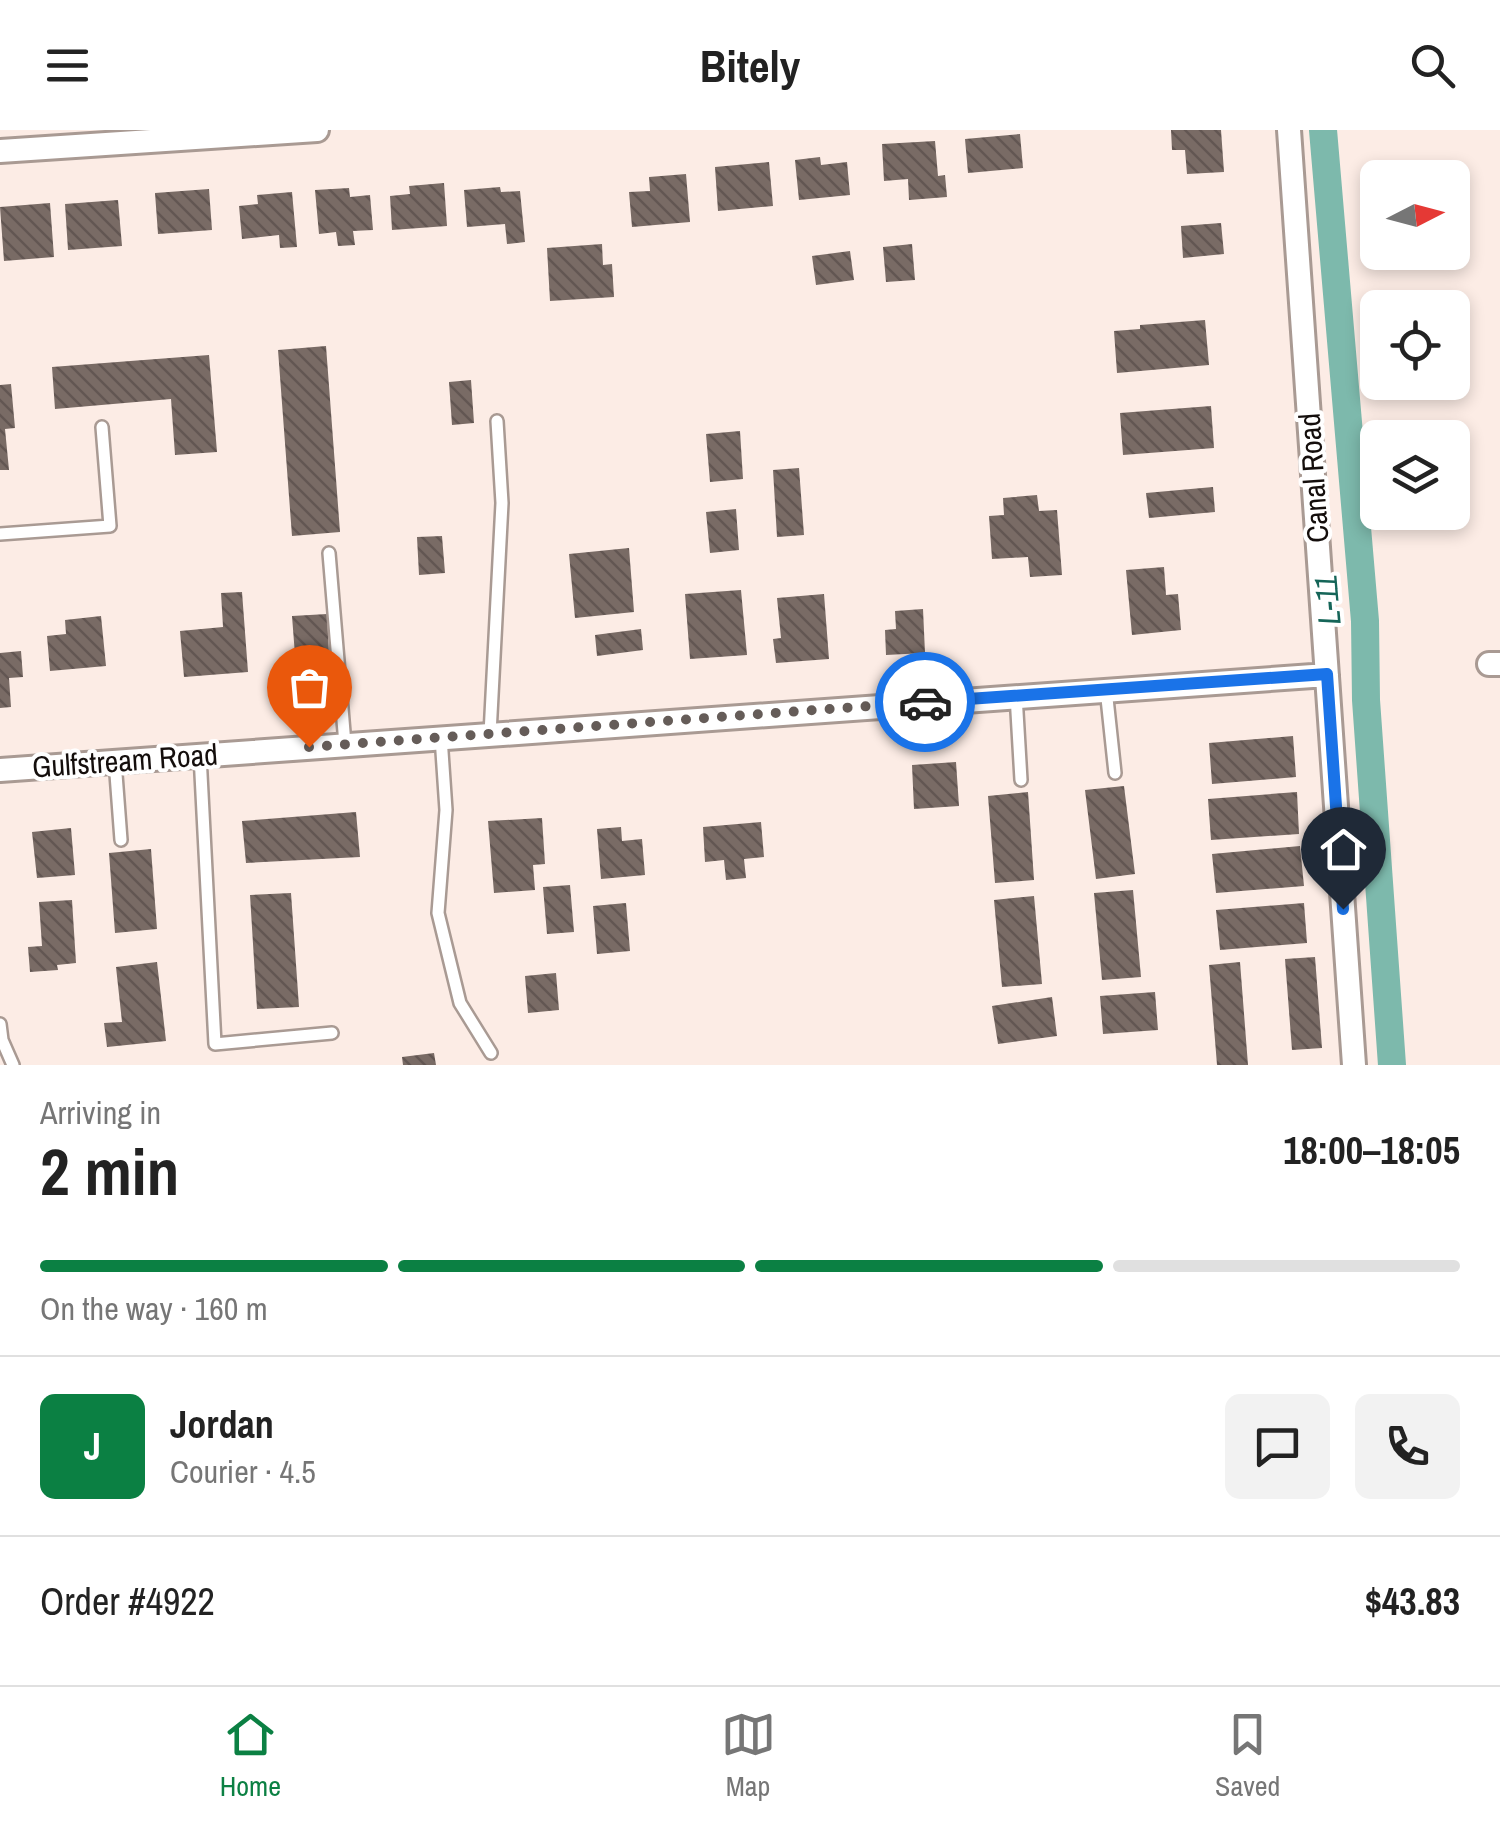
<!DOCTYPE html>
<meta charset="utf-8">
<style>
body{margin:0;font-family:"Archivo Narrow",sans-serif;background:#f2f2f2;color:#222;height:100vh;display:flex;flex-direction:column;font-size:38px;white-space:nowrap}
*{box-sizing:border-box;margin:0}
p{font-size:32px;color:#767676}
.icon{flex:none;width:55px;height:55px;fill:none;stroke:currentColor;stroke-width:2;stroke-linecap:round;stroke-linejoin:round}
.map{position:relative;height:935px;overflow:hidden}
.drawer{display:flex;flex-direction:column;background:#fff;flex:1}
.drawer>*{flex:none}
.needle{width:65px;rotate:84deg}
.tools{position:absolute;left:1360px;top:30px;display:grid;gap:20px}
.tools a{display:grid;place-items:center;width:110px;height:110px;border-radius:15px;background:#fff;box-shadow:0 5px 15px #0003;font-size:50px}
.pin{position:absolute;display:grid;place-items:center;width:85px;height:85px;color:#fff;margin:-102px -42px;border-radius:50% 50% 50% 0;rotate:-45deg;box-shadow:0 0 10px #0007}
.pin .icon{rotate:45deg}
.courier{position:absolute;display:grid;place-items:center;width:100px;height:100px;margin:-50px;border:8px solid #1a73e8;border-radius:50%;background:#fff;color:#222;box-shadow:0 2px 12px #0007}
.head em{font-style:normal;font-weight:800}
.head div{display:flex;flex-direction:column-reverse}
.head{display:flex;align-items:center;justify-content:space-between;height:170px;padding:0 40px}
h1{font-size:65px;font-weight:800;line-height:75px}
.bar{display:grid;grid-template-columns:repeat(4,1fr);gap:15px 10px;align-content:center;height:120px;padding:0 40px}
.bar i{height:12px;border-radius:8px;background:#e0e0e0}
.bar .current{background:#0b8043}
.bar p{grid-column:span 4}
.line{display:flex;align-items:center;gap:25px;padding:0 40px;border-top:2px solid #e0e0e0}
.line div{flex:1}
.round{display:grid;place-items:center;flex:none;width:105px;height:105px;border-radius:15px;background:#f2f2f2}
header{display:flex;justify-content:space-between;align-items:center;height:130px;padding:0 40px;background:#fff;font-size:45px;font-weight:800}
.menu{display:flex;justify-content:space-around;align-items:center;height:140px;border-top:2px solid #e0e0e0;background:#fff;font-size:28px;color:#767676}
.menu a{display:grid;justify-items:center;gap:5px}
.menu .current{color:#0b8043}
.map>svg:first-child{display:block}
</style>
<header><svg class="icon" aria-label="menu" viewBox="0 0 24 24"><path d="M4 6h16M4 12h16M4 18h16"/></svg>Bitely<svg class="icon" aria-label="search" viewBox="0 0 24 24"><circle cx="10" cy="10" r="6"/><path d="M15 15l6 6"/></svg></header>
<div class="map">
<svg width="1500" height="935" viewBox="0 0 1500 935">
<defs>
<pattern id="building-back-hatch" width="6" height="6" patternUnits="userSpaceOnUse" patternTransform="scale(2.5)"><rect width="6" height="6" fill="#796b65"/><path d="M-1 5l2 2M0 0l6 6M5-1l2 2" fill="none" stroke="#625652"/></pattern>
</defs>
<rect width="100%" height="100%" fill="#fcece5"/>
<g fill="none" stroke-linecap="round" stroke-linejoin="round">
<path stroke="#7db9ac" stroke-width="28" d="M 1323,0 L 1365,491 L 1366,570 L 1392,935"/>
</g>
<path fill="url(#building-back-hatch)" d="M 1171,0 L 1221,0 L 1224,42 L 1187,44 L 1185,20 L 1172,20 Z
M 1020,4 L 1023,38 L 968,43 L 965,9 Z
M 935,11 L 938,46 L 945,45 L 947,67 L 909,70 L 908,49 L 884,51 L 882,14 Z
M 820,27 L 821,35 L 847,32 L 850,65 L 799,70 L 795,30 Z
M 769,32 L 773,76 L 718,81 L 715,37 Z
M 686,44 L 690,92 L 632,97 L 629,62 L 650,61 L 649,47 Z
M 444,53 L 447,96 L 392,100 L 390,66 L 410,64 L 409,56 Z
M 500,57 L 501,62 L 520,61 L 525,112 L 507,114 L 505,94 L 467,97 L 464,60 Z
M 349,58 L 350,67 L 370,65 L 373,100 L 353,101 L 355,115 L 338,116 L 336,102 L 319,104 L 315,60 Z
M 209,59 L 212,100 L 158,104 L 155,63 Z
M 292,62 L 297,117 L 280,118 L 279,105 L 242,109 L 239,76 L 258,74 L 257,65 Z
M 118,70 L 122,116 L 68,120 L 65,74 Z
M 50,73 L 54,127 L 4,131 L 0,77 Z
M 1221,93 L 1224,124 L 1183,128 L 1181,96 Z
M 602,114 L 603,135 L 612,134 L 614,167 L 550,171 L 547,118 Z
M 912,114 L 915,150 L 886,152 L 883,117 Z
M 850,121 L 854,150 L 816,155 L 812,126 Z
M 1205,190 L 1209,235 L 1117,243 L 1114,201 L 1140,199 L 1140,195 Z
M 326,216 L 340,402 L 292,406 L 278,220 Z
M 209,225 L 217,322 L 175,325 L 171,269 L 55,279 L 52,237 Z
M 471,250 L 474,293 L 452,295 L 449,252 Z
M 11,254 L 15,298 L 5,299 L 9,340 L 0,340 L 0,255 Z
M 1211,276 L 1214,318 L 1123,325 L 1120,283 Z
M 740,301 L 743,349 L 710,352 L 706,304 Z
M 799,338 L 804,405 L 777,407 L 773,340 Z
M 1213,357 L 1215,382 L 1149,388 L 1146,363 Z
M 1037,365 L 1039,381 L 1057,380 L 1062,445 L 1030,447 L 1028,427 L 992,429 L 989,386 L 1004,385 L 1003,368 Z
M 736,379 L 739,420 L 710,423 L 706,382 Z
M 442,406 L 445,443 L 419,445 L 417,407 Z
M 629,418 L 634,482 L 575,488 L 569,424 Z
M 1164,437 L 1166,465 L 1178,464 L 1181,500 L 1132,505 L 1126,440 Z
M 741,460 L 747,525 L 690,529 L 685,464 Z
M 242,462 L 248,542 L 184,547 L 180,501 L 223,497 L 221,463 Z
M 824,464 L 829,529 L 776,533 L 773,509 L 781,508 L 777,468 Z
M 923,479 L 925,523 L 886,525 L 885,500 L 896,499 L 895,481 Z
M 327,484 L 329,523 L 295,525 L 292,486 Z
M 101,486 L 106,536 L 50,541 L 47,506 L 66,504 L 65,490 Z
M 641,499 L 643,520 L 597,526 L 595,505 Z
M 21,521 L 23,547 L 9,548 L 11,577 L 0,578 L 0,523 Z
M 1293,606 L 1296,647 L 1212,654 L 1209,613 Z
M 956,632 L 959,676 L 914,679 L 912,635 Z
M 1124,656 L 1135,744 L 1096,749 L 1085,660 Z
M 1028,662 L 1034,750 L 995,753 L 988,666 Z
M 1297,662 L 1299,704 L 1211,710 L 1208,669 Z
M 356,682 L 360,727 L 246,733 L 242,691 Z
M 542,688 L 545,734 L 533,735 L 535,760 L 494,763 L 488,691 Z
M 761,692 L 764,727 L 744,729 L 746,748 L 726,750 L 724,730 L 705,732 L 703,697 Z
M 621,697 L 622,711 L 642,709 L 645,745 L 601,749 L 597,699 Z
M 71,698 L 75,745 L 37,748 L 32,702 Z
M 1300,716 L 1304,756 L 1216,763 L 1212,724 Z
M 151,719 L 157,799 L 115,803 L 109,723 Z
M 570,755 L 574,802 L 547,804 L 543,757 Z
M 1133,760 L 1141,847 L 1102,850 L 1094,763 Z
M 291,763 L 299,877 L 257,879 L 250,765 Z
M 1034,766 L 1042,854 L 1002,857 L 994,770 Z
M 72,770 L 76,833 L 57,835 L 58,840 L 30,842 L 28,817 L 42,816 L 39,772 Z
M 626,773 L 630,821 L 597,824 L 593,776 Z
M 1304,773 L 1307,813 L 1220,820 L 1216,780 Z
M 1315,827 L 1322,918 L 1292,920 L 1285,829 Z
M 157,832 L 166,911 L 107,917 L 104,893 L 122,892 L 116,837 Z
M 1240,832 L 1248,935 L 1217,935 L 1209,835 Z
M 556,843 L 559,880 L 528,883 L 525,846 Z
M 1155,862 L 1158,900 L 1103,904 L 1100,866 Z
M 1052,867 L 1057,906 L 998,914 L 992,876 Z
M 434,923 L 436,935 L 403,935 L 402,927 Z"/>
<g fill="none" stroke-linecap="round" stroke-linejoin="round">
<g stroke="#a99a93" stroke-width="16">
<path id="service" d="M 0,404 L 110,396 L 102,297
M 329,423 L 345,614
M 1106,559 L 1115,643
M 1016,565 L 1021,650
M 490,604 L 502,373 L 497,291
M 441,607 L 446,680 L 438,783 L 460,873 L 491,923
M 200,625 L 215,914 L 332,903
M 115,631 L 121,710
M 0,894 L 2,910 L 13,935"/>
</g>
<g stroke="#a99a93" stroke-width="28">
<path id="minor" d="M 1289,0 L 1354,935
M 0,21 L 317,0
M 1489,534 L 1500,534
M 0,640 L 1327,545"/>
</g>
<use href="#service" stroke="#fff" stroke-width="11"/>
<use href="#minor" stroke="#fff" stroke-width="22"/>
</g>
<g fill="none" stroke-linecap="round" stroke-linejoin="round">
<path stroke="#655c58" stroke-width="10" stroke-dasharray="0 18" d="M 309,617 L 925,572"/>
<path stroke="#1a73e8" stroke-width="12" d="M 925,572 L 1327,544 L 1343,779"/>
</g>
<g text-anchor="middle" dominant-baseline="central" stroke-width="8" stroke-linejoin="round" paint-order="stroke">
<g font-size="30" fill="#140e0c" stroke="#fff">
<text transform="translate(1313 348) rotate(-94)">Canal Road</text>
<text transform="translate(125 630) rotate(-4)">Gulfstream Road</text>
</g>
<g font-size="32" font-style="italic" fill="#156558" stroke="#fff">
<text transform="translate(1327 470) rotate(-95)">L-11</text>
</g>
</g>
</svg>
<div class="tools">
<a><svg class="needle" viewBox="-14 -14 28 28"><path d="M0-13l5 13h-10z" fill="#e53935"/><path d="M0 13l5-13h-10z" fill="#767676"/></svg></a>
<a><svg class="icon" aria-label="locate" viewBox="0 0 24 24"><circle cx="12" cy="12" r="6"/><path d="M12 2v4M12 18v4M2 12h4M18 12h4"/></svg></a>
<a><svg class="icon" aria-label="layers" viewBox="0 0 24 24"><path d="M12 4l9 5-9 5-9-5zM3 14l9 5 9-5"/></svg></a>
</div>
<div class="pin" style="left:309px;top:617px;background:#ea580c"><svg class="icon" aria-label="bag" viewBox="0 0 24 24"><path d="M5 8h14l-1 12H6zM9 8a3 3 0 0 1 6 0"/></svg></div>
<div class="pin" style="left:1343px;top:779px;background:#1f2937"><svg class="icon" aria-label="home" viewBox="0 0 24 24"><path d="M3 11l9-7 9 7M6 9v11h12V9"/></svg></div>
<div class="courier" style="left:925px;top:572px"><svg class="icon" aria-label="car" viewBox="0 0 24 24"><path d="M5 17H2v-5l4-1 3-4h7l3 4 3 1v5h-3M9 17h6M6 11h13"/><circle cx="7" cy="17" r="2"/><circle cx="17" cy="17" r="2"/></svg></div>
</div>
<section class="drawer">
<div class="head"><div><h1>2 min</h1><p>Arriving in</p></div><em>18:00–18:05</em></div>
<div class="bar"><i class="current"></i><i class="current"></i><i class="current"></i><i></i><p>On the way · 160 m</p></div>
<div class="line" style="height:180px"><b class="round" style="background:#0b8043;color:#fff">J</b><div><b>Jordan</b><p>Courier · 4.5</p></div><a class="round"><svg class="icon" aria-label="chat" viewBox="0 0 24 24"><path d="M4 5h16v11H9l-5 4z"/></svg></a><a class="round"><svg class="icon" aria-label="phone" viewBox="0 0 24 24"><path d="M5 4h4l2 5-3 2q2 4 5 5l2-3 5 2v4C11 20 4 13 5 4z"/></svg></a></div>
<div class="line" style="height:130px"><div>Order #4922</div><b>$43.83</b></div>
</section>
<nav class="menu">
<a class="current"><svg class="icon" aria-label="home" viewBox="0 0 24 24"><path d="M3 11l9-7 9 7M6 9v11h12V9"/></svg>Home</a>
<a><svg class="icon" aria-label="map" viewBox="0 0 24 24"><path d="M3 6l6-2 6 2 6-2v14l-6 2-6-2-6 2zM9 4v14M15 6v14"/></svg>Map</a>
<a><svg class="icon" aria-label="saved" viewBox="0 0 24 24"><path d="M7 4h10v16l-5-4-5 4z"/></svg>Saved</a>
</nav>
